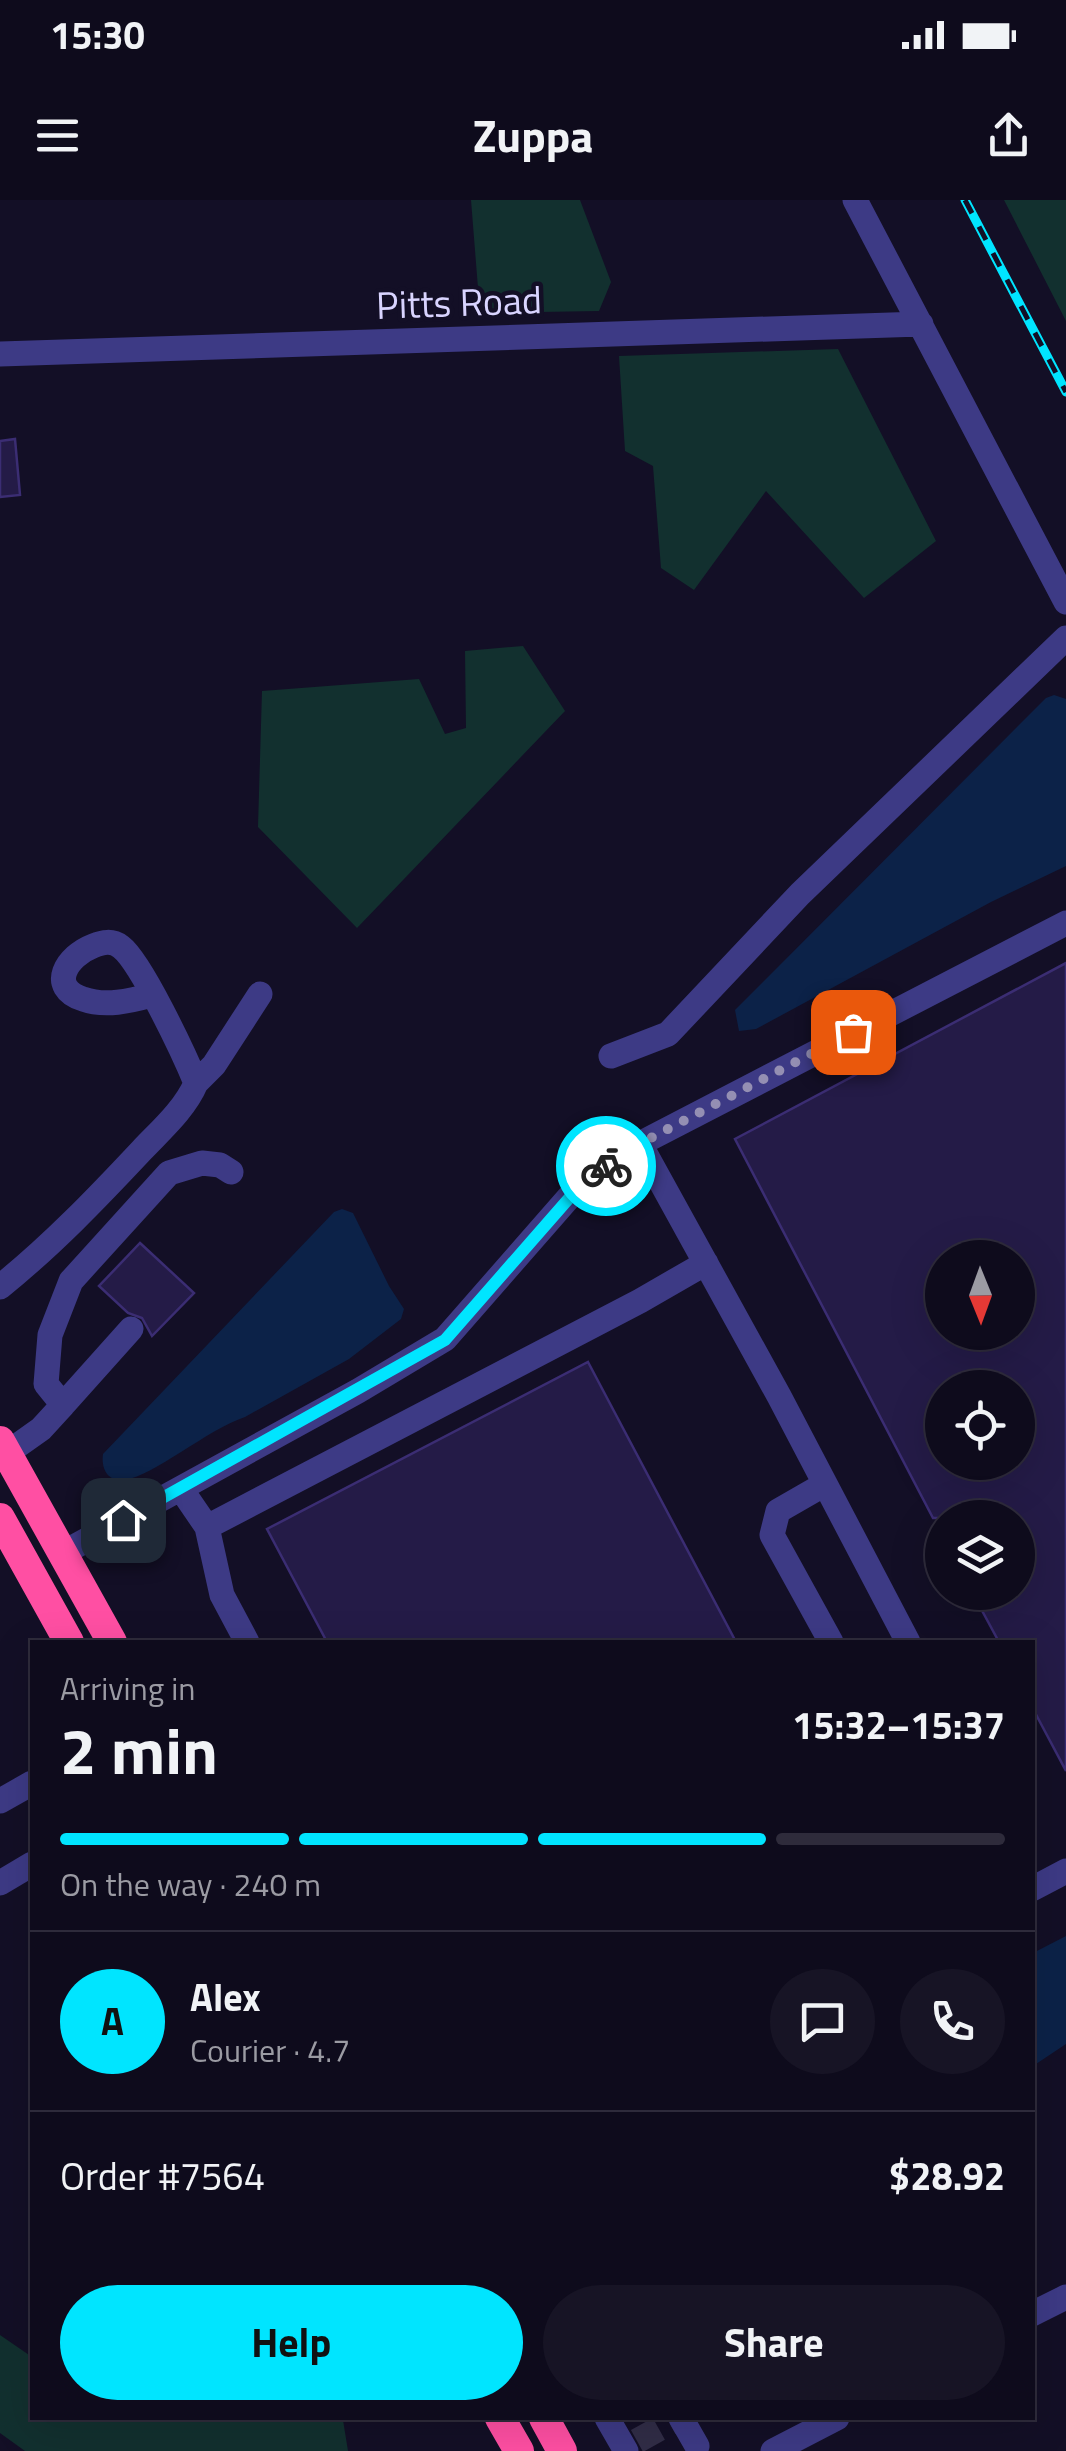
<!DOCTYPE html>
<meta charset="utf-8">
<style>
body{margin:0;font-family:"Titillium Web",sans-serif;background:#171425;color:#f1f3f6;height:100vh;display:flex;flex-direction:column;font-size:38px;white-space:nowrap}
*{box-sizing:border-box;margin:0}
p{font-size:32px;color:#9b9ba3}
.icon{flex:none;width:55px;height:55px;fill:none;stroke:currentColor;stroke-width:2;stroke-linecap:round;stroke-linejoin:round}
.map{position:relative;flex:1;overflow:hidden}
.drawer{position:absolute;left:30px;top:1440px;width:1005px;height:780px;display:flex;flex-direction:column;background:#0e0b1c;border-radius:0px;box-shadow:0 10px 40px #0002,0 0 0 2px #2e2b3b}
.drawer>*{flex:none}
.needle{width:65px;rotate:179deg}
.fabs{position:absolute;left:925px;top:1040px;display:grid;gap:20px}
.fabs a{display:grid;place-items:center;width:110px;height:110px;border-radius:50%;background:#0e0b1c;box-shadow:0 10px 40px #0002,0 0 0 2px #2e2b3b;font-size:50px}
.pin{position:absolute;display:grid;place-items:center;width:85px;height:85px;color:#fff;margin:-42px;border-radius:20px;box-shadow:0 5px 15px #0006}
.courier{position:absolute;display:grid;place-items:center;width:100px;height:100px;margin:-50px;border:8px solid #00e5ff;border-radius:50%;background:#fff;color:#222;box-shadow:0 2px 12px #0007}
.headline em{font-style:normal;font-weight:700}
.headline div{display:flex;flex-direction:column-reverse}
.headline{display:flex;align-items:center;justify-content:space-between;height:170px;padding:0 30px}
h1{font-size:65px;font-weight:700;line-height:75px}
.bar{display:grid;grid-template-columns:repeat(4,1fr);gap:15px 10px;align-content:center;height:120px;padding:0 30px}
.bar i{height:12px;border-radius:8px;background:#2e2b3b}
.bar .active{background:#00e5ff}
.bar p{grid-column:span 4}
.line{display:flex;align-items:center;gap:25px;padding:0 30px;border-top:2px solid #2e2b3b}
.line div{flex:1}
.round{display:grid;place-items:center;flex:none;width:105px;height:105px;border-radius:52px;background:#171425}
.action{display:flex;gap:20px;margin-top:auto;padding:20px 30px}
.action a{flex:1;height:115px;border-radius:60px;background:#00e5ff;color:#111;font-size:40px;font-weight:700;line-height:115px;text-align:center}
.action a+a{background:#171425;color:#f1f3f6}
.status{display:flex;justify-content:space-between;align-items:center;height:70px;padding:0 50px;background:#0e0b1c;direction:ltr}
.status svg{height:28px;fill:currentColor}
header{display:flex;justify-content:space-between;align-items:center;height:130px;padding:0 30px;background:#0e0b1c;font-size:45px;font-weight:700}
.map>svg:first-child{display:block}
</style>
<div class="status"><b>15:30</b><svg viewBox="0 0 49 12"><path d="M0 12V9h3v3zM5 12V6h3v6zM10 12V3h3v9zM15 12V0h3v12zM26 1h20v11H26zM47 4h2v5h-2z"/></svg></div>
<header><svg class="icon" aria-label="menu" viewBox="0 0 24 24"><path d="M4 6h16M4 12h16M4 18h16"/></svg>Zuppa<svg class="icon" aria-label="share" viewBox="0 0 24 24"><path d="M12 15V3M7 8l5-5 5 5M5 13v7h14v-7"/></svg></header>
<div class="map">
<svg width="1066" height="2251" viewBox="0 0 1066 2251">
<rect width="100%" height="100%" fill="#130f26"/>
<path fill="#12302f" d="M 471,0 L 580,0 L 611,82 L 599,111 L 480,113 Z
M 1004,0 L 1066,0 L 1066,121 Z
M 838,149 L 936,341 L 864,398 L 766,291 L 694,390 L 661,368 L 653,266 L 625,251 L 619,156 Z
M 523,446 L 565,511 L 357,728 L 258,627 L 262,491 L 419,479 L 445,534 L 466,528 L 465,451 Z
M 0,2135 L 32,2157 L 32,2218 L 339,2218 L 343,2220 L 348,2251 L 25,2251 L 0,2233 Z"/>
<path fill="#0c2248" d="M 1054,495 L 1066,499 L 1066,666 L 991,702 L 756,829 L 739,831 L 735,810 L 1046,498 Z
M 342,1009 L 353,1013 L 389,1086 L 404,1109 L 401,1119 L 349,1159 L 245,1217 C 208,1229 154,1276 124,1280 C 107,1282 101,1268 103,1254 L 334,1012 Z
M 1066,1736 L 1066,1844 L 1033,1866 L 1033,1753 Z"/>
<path fill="#241b47" stroke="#3b2d73" stroke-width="2.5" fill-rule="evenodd" d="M 15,239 L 20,295 L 0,297 L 0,241 Z
M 1066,763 L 1066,1571 L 1032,1507 L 1032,1442 L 999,1442 L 972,1392 L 1018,1392 L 1018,1318 L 933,1318 L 735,939 ZM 942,1058 L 1018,1058 L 1018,1132 L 942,1132 ZM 942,1188 L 1018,1188 L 1018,1262 L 942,1262 Z
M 140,1043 L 194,1093 L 152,1136 L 142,1118 L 128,1113 L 99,1086 Z
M 588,1162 L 736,1442 L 327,1442 L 267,1329 Z"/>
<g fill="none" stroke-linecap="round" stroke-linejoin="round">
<path stroke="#312d47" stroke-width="25" stroke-dasharray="25 12" stroke-linecap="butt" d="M 623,2218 L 624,2218
M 637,2241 L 673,2221"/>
<path stroke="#3d3a85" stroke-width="25" d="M 855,0 L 1066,402
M 0,154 L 921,124
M 611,856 L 668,834 L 800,694 L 1066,438
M 196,883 L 214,865 L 260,794
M 640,944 L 779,1196 L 908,1442
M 0,1087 C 52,1045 97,998 142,950 C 161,930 185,909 196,883 C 185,856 141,762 121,747 C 112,740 103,742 93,746 C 67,756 47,787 83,799 C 105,807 130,801 152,795
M 63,1205 L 131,1129
M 0,1258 L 41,1229 L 63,1205 L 46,1184 L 50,1135 L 71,1081 L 169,973 L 202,963 L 220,965 L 231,972
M 825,1284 L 778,1311 L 772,1335 L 831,1442
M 181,1289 L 207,1327 L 222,1395 L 247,1442
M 207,1327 L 640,1101 L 706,1063
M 63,1353 L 358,1191 L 445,1139 L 585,979 L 647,940 L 1066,723
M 0,1601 L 32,1583
M 0,1683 L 32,1664
M 1032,1689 L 1066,1671
M 1032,2114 L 1066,2097
M 607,2218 L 626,2251
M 681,2218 L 697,2246
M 773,2251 L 837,2218"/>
<path stroke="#ff4fa3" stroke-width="30" d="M 0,1241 L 112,1442
M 0,1318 L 69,1442
M 500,2218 L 519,2251
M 544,2218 L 562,2251"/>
<g stroke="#00e5ff" stroke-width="9">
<path id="rail" d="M 965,0 L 1066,192"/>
</g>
<use href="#rail" stroke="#130f26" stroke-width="5" stroke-dasharray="15" stroke-linecap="butt"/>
</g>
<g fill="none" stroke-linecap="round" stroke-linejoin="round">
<path stroke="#948fb3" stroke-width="10" stroke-dasharray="0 18" d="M 606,966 L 647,940 L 853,832"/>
<path stroke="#00e5ff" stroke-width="12" d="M 123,1320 L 445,1140 L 585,980 L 606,966"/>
</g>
<g text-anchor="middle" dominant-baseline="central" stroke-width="9" stroke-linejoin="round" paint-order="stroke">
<g font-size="38" fill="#d9d4ff" stroke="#130f26">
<text transform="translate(459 102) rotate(-2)">Pitts Road</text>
</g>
</g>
</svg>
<div class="fabs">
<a><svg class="needle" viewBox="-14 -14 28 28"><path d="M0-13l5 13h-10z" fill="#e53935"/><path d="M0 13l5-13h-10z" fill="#9b9ba3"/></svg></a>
<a><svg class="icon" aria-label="locate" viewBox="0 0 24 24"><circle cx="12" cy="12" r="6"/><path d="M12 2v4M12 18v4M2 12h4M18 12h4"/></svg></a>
<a><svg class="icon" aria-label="layers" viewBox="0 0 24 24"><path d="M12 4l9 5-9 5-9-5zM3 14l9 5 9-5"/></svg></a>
</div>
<div class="pin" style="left:853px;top:832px;background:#ea580c"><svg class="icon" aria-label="bag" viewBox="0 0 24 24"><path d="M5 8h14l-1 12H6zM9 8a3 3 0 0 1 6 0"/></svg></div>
<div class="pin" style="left:123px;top:1320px;background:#1f2937"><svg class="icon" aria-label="home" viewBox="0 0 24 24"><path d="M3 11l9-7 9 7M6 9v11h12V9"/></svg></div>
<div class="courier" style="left:606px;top:966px"><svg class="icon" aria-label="bike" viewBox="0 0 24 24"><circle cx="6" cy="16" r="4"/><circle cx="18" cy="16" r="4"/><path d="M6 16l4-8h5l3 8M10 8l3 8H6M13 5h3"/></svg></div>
<section class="drawer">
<div class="headline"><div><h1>2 min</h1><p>Arriving in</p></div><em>15:32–15:37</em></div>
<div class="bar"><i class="active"></i><i class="active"></i><i class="active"></i><i></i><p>On the way · 240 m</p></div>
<div class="line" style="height:180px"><b class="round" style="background:#00e5ff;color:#111">A</b><div><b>Alex</b><p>Courier · 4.7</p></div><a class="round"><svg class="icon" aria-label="chat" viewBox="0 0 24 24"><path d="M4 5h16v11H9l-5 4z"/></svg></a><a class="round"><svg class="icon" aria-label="phone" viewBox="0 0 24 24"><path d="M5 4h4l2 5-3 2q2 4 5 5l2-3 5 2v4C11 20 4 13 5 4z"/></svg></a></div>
<div class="line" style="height:130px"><div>Order #7564</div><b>$28.92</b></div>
<div class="action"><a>Help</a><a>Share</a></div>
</section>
</div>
